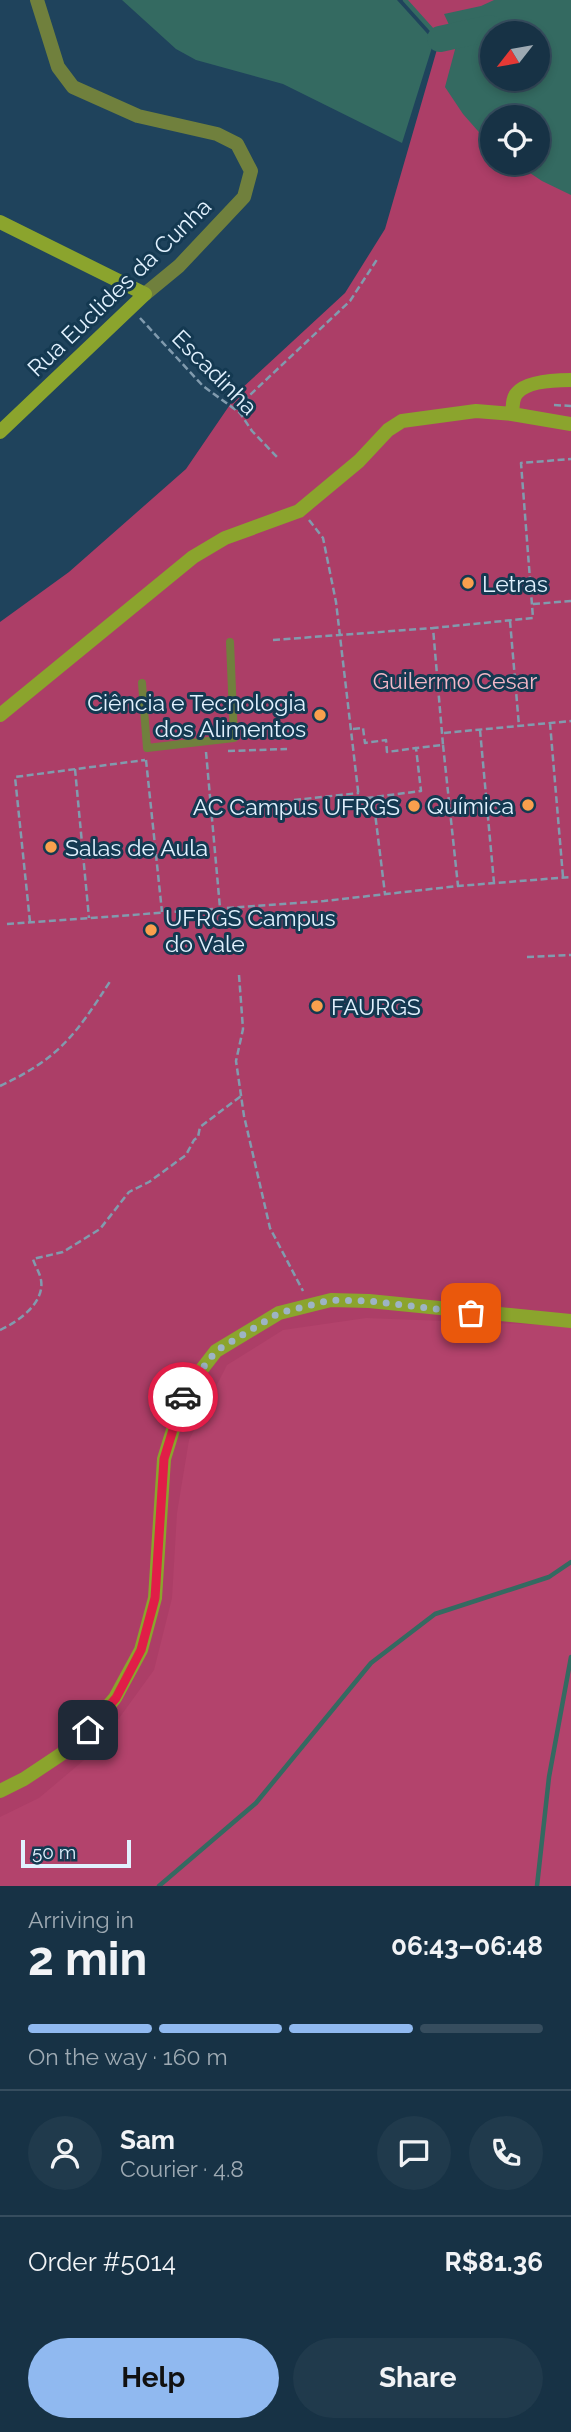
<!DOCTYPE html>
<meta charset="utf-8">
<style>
body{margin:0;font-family:Raleway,sans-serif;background:#203a4c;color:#f1f3f6;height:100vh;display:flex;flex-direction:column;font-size:26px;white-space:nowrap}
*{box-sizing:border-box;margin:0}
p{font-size:23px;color:#9eaab3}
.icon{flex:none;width:38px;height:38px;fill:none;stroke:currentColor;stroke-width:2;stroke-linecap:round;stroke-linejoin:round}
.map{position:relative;height:1886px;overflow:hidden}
.panel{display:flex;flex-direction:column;background:#173245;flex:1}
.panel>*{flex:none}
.needle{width:46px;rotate:239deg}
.fabs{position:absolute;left:480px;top:21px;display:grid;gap:14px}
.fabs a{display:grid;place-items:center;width:70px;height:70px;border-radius:50%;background:#173245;box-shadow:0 4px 10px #0003,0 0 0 2px #364d5e;font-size:35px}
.scale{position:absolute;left:21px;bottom:18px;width:110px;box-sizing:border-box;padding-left:7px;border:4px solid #e1f1fe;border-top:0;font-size:19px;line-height:24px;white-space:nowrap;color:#e1f1fe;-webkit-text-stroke:5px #143951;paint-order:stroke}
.pin{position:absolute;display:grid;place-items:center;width:60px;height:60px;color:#fff;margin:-30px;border-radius:14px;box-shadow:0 4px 10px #0006}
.courier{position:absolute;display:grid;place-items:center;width:70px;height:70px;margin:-35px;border:5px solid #e11d48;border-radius:50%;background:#fff;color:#222;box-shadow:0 2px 9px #0007}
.summary em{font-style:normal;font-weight:700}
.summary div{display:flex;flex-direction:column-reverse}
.summary{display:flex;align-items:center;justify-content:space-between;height:119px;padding:0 28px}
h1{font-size:46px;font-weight:700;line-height:52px}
.bar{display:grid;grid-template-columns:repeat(4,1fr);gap:10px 7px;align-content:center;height:84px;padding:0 28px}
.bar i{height:9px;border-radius:5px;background:#364d5e}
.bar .on{background:#90b9f0}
.bar p{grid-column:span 4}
.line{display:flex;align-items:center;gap:18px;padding:0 28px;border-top:2px solid #364d5e}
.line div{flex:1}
.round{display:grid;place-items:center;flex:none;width:74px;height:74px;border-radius:37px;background:#203a4c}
.cta{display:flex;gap:14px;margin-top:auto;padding:14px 28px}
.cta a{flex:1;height:80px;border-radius:42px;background:#90b9f0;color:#111;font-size:28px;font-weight:700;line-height:80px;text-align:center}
.cta a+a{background:#203a4c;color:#f1f3f6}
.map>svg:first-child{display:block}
</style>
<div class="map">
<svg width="571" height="1886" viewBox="0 0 571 1886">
<rect width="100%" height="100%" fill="#1f435c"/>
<path fill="#ac3e67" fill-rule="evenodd" d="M 405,0 L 571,0 L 571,1886 L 0,1886 L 0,622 L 69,572 L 186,469 L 240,390 L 345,293 L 385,229 L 440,39 ZM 492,33 L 537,33 L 537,79 L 492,79 ZM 492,117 L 537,117 L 537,163 L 492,163 Z"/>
<path fill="#b3436c" d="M 366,1318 L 571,1326 L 571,1886 L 0,1886 L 0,1817 L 39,1798 L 96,1750 L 154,1670 L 172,1598 L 177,1513 L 189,1440 L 227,1365 L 283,1330 Z"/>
<path fill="#346a61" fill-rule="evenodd" d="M 122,0 L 397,0 L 434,41 L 402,143 L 283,84 L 196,60 L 176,49 Z
M 494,0 L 571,0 L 571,195 L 542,181 L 515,163 L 537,163 L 537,117 L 492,117 L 492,147 L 463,114 L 445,87 L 457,42 L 444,14 L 481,6 ZM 492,33 L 537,33 L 537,79 L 492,79 Z"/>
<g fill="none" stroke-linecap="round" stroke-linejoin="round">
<path stroke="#346a61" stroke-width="4.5" d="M 405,0 L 440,39
M 159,1886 L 256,1803 L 371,1663 L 435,1614 L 549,1577 L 571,1562
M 537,1886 L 549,1777 L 571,1657"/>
<path stroke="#346a61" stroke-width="26" d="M 440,39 L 490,28"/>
<path stroke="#819bae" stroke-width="2.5" stroke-dasharray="7 3.5" stroke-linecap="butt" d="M 140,318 L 203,386 L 240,413 L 252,431 L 278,458
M 554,405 L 571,406
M 235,409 L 350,301 L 378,258
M 309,520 L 323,538 L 336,602 L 359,799 L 421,791 L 416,748 L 443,745 L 433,628 L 533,618 L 521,463 L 571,459
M 533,604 L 571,601
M 510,621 L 519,726
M 273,640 L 433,628
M 550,723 L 563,877
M 353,729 L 363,728 L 365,743 L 386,740 L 387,752 L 416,748
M 480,730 L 494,883
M 444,733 L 571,721
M 443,745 L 458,886
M 228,751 L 287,749
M 206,752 L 220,908
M 146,760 L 162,912
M 75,769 L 89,918
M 373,797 L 385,894
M 294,800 L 359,793
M 30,922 L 15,777 L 145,760
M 7,924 L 324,901 L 458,886 L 571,877
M 527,957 L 571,955
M 239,975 L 243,1029 L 236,1061 L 244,1116 L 270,1228 L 303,1291
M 0,1086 C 60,1058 76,1034 111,980
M 0,1330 C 18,1322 45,1303 41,1280 C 40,1273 35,1266 33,1259 L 63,1252 L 100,1229 L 129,1192 L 149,1182 L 186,1155 L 194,1140 L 198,1137 L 200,1127 L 241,1096"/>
<path stroke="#70803d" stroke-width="8" d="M 142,683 L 147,748 L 234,738 L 230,642"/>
<path stroke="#70803d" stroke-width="14" d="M 37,0 L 58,67 L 73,87 L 138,116 L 217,134 L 237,144 L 251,171 L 244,197 L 179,266 L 145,294"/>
<path stroke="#8ba42d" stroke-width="14" d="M 0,222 L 145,294 L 0,432
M 512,414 C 513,407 512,398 517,393 C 527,381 557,380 571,380
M 0,715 L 193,557 L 225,538 L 299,511 L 359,461 L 388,430 L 402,421 L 476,411 L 512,414 L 571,424
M 0,1791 L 24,1779 L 75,1745 L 115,1698 L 141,1650 L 155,1598 L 164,1459 L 185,1391 L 216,1351 L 279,1313 L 331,1300 L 369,1301 L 571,1321"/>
</g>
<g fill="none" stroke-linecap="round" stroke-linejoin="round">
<path stroke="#9db4c5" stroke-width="7" stroke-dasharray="0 12.6" d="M 183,1397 L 185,1391 L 216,1351 L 279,1313 L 331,1300 L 369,1301 L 471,1313"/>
<path stroke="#e11d48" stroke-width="9" d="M 88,1730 L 116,1698 L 141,1650 L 155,1598 L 164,1459 L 183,1397"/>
</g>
<g fill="#f9a04d" stroke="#143951" stroke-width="2.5">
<circle cx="468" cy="583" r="7"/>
<circle cx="320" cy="715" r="7"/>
<circle cx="528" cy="805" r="7"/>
<circle cx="414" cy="806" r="7"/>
<circle cx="51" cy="847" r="7"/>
<circle cx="151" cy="930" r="7"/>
<circle cx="317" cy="1006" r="7"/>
</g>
<g text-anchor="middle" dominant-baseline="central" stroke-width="6" stroke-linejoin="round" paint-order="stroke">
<g font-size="23" fill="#e1f1fe" stroke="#143951">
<text transform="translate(119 287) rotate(-44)">Rua Euclides da Cunha</text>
<text transform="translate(215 372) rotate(45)">Escadinha</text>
</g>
<g font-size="23" fill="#e1f1fe" stroke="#143951" text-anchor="start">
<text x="482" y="583">Letras</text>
<text x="306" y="702" text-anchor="end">Ciência e Tecnologia<tspan x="306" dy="26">dos Alimentos</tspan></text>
<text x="514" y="805" text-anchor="end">Química</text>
<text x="400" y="806" text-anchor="end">AC Campus UFRGS</text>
<text x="65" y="847">Salas de Aula</text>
<text x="165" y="917">UFRGS Campus<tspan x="165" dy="26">do Vale</tspan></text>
<text x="331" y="1006">FAURGS</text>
</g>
<g font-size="23" fill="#f3b7c7" stroke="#143951">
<text x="455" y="680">Guilermo Cesar</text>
</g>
</g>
</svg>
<div class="fabs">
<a><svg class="needle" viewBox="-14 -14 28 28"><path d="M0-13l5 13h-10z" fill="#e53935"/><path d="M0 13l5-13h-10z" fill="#9eaab3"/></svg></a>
<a><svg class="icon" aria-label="locate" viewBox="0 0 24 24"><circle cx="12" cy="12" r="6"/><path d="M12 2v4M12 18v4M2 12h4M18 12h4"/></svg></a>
</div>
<div class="scale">50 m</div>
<div class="pin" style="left:471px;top:1313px;background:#ea580c"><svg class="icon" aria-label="bag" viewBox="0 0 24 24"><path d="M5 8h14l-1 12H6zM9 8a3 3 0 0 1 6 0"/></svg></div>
<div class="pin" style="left:88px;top:1730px;background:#1f2937"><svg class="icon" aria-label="home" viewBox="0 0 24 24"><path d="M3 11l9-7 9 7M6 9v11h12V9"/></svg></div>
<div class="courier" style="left:183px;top:1397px"><svg class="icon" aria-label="car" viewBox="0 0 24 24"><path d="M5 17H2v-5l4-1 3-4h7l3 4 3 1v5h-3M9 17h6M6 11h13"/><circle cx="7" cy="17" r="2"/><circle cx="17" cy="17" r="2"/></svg></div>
</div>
<section class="panel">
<div class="summary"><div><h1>2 min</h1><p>Arriving in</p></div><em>06:43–06:48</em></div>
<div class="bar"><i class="on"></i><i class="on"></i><i class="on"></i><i></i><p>On the way · 160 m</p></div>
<div class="line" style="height:126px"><a class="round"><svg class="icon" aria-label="person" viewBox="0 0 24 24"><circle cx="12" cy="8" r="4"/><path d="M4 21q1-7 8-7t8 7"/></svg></a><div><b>Sam</b><p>Courier · 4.8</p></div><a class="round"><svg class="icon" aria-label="chat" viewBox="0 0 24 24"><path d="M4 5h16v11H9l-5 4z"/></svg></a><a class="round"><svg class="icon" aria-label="phone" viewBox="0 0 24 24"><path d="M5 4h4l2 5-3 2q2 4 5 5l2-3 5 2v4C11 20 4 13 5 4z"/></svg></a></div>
<div class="line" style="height:91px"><div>Order #5014</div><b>R$81.36</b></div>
<div class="cta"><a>Help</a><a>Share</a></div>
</section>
